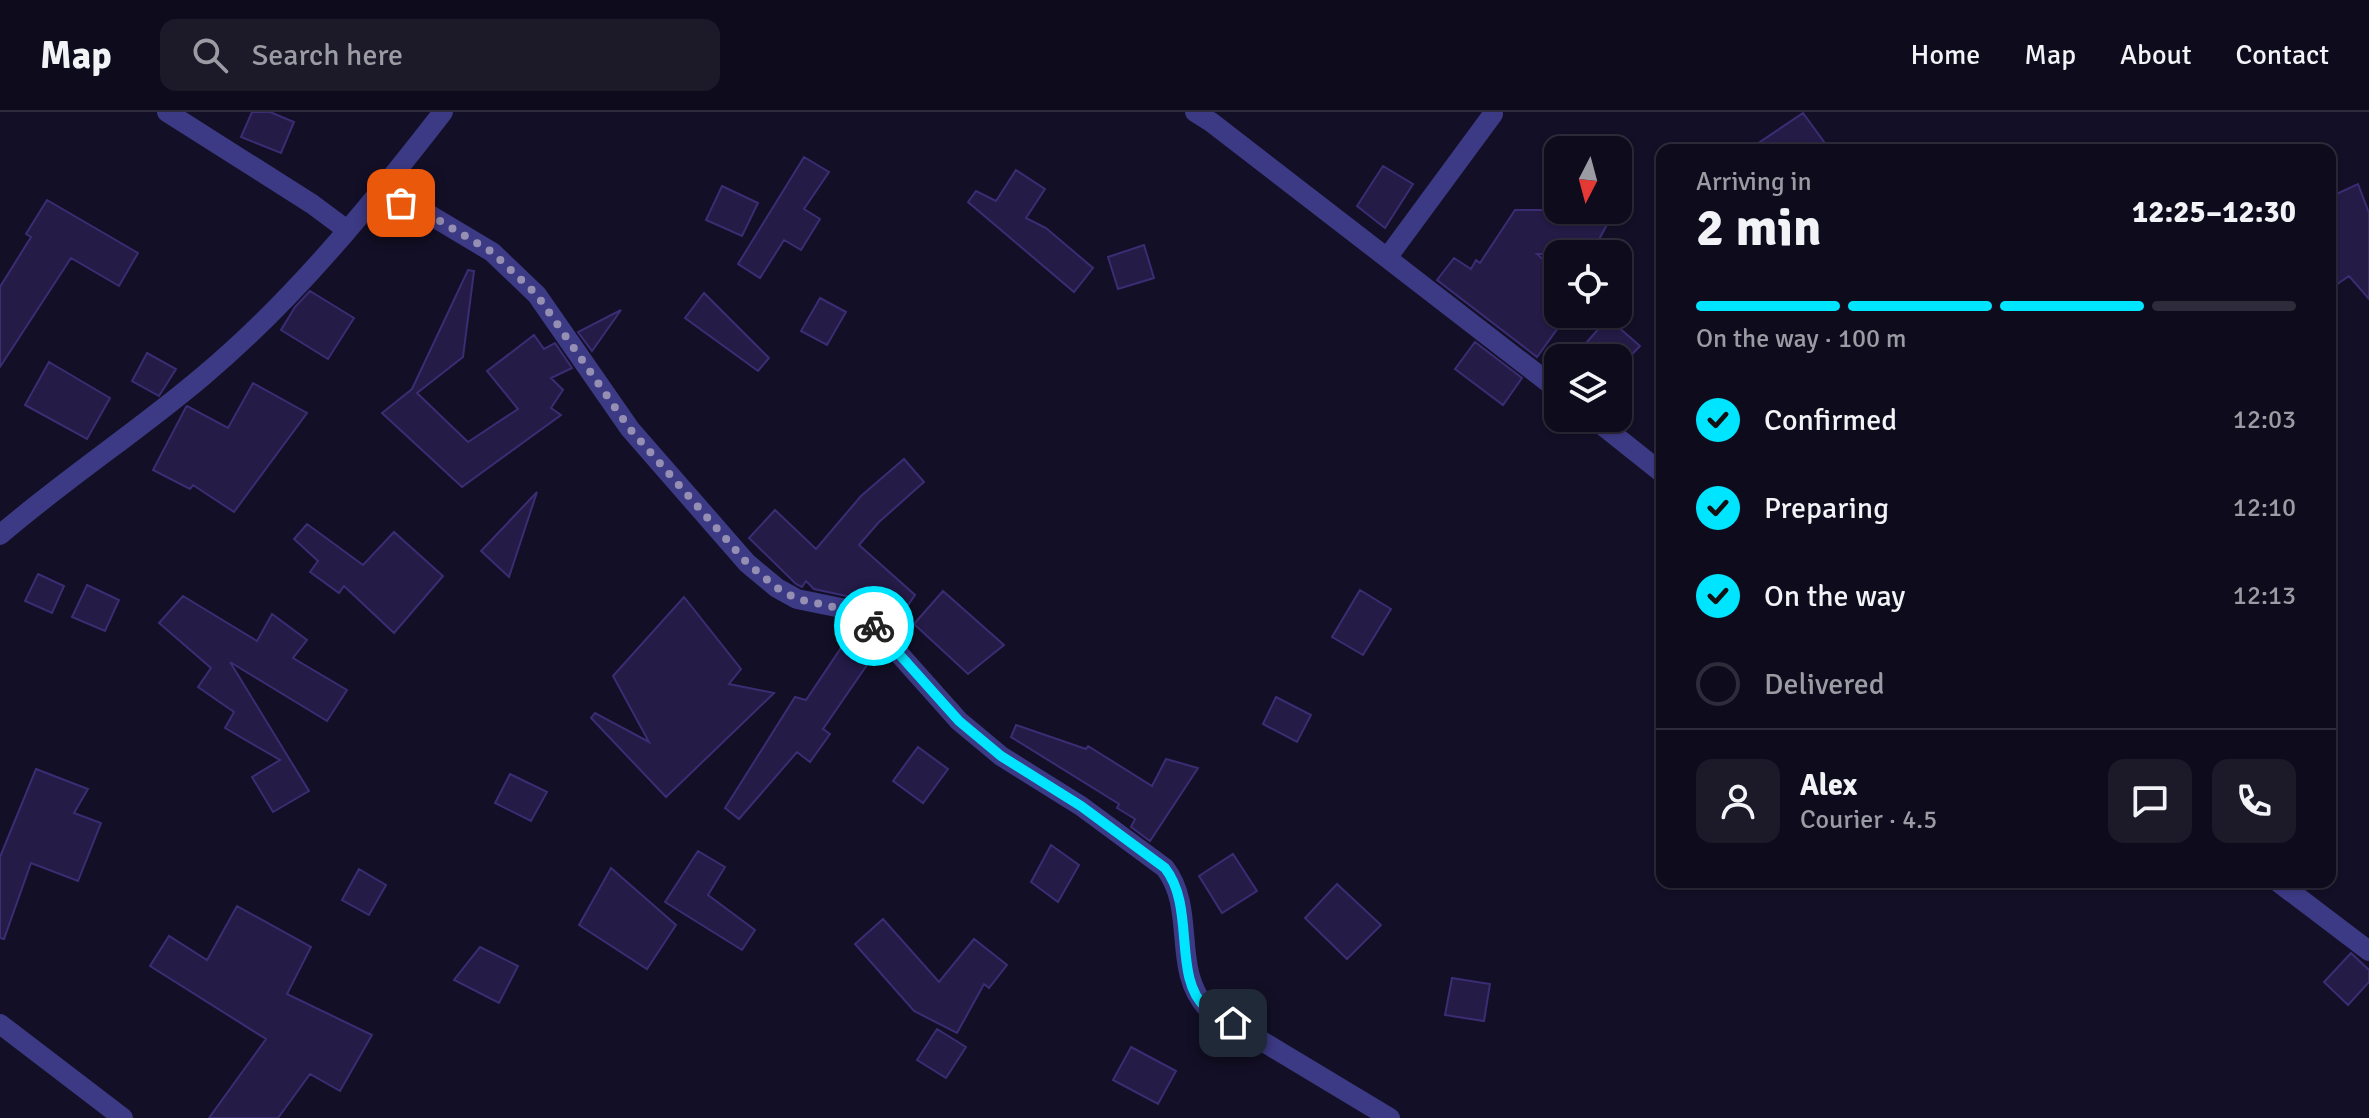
<!DOCTYPE html>
<meta charset="utf-8">
<style>
body{margin:0;font-family:Signika,sans-serif;background:#1c1929;color:#f1f3f6;height:100vh;display:flex;flex-direction:column;font-size:30px;white-space:nowrap}
*{box-sizing:border-box;margin:0}
p{font-size:26px;color:#9b9ba3}
.icon{flex:none;width:44px;height:44px;fill:none;stroke:currentColor;stroke-width:2;stroke-linecap:round;stroke-linejoin:round}
.map{position:relative;flex:1;overflow:hidden}
.sheet{position:absolute;left:1656px;top:32px;width:680px;height:744px;display:flex;flex-direction:column;background:#0e0b1c;border-radius:16px;box-shadow:0 2px 6px #0004,0 0 0 2px #2e2b3b}
.sheet>*{flex:none}
.needle{width:52px;rotate:186deg}
.controls{position:absolute;left:1544px;top:24px;display:grid;gap:16px}
.controls a{display:grid;place-items:center;width:88px;height:88px;border-radius:16px;background:#0e0b1c;box-shadow:0 2px 6px #0004,0 0 0 2px #2e2b3b;font-size:40px}
.pin{position:absolute;display:grid;place-items:center;width:68px;height:68px;color:#fff;margin:-34px;border-radius:16px;box-shadow:0 4px 12px #0006}
.courier{position:absolute;display:grid;place-items:center;width:80px;height:80px;margin:-40px;border:6px solid #00e5ff;border-radius:50%;background:#fff;color:#222;box-shadow:0 2px 10px #0007}
.headline em{font-style:normal;font-weight:700}
.headline div{display:flex;flex-direction:column-reverse}
.headline{display:flex;align-items:center;justify-content:space-between;height:136px;padding:0 40px}
h1{font-size:52px;font-weight:700;line-height:60px}
.bar{display:grid;grid-template-columns:repeat(4,1fr);gap:12px 8px;align-content:center;height:96px;padding:0 40px}
.bar i{height:10px;border-radius:6px;background:#2e2b3b}
.bar .selected{background:#00e5ff}
.bar p{grid-column:span 4}
.line{display:flex;align-items:center;gap:20px;padding:0 40px;border-top:2px solid #2e2b3b}
.line div{flex:1}
.round{display:grid;place-items:center;flex:none;width:84px;height:84px;border-radius:16px;background:#1c1929}
ol{padding:0 40px;list-style:none}
li{display:flex;align-items:center;gap:24px;height:88px}
li p{margin-inline-start:auto}
li .icon{padding:8px;border-radius:50%;background:#00e5ff;color:#111;stroke-width:4}
li:last-child{color:#9b9ba3}
li i{width:44px;height:44px;border:4px solid #2e2b3b;border-radius:50%}
header{display:flex;align-items:center;gap:48px;box-sizing:border-box;height:112px;padding:0 40px;background:#0e0b1c;border-bottom:2px solid #2e2b3b}
header strong{font-size:38px}
nav{display:flex;gap:44px;margin-inline-start:auto;font-size:28px}
.search{width:560px;height:72px;background:#1c1929;display:flex;align-items:center;gap:20px;box-sizing:border-box;padding:0 28px;border-radius:16px;color:#9b9ba3;font-size:30px}
.map>svg:first-child{display:block}
</style>
<header>
<strong>Map</strong>
<div class="search"><svg class="icon" aria-label="search" viewBox="0 0 24 24"><circle cx="10" cy="10" r="6"/><path d="M15 15l6 6"/></svg>Search here</div>
<nav><a>Home</a><a>Map</a><a>About</a><a>Contact</a></nav>
</header>
<div class="map">
<svg width="2369" height="1006" viewBox="0 0 2369 1006">
<rect width="100%" height="100%" fill="#130f26"/>
<path fill="#241b47" stroke="#3b2d73" stroke-width="2" d="M 252,0 L 270,0 L 294,10 L 281,41 L 241,25 Z
M 1803,1 L 1830,38 L 1748,38 Z
M 804,45 L 829,60 L 804,97 L 820,107 L 801,138 L 784,128 L 760,166 L 738,152 Z
M 1383,54 L 1413,72 L 1385,116 L 1357,94 Z
M 1016,58 L 1045,77 L 1026,106 L 1046,116 L 1093,156 L 1074,180 L 968,90 L 976,79 L 996,89 Z
M 2358,72 L 2369,101 L 2369,187 L 2349,164 L 2330,177 L 2330,85 Z
M 722,74 L 758,91 L 742,124 L 706,108 Z
M 47,88 L 138,141 L 119,174 L 71,146 L 0,255 L 0,175 L 31,125 L 26,122 Z
M 1515,98 L 1615,98 L 1591,142 L 1537,142 L 1558,161 L 1558,216 L 1537,245 L 1437,168 L 1454,146 L 1471,157 L 1476,148 L 1480,151 Z
M 1144,133 L 1154,166 L 1118,177 L 1108,145 Z
M 468,158 L 474,159 L 463,245 L 417,281 L 468,330 L 518,297 L 487,259 L 534,223 L 544,237 L 555,231 L 572,256 L 551,266 L 563,278 L 551,296 L 561,303 L 462,375 L 382,301 L 412,277 Z
M 310,179 L 354,206 L 328,247 L 281,218 L 295,195 Z
M 704,181 L 769,246 L 758,259 L 685,206 Z
M 820,186 L 846,200 L 827,233 L 801,219 Z
M 621,198 L 592,239 L 578,220 Z
M 1608,206 L 1640,234 L 1618,257 L 1618,246 L 1606,246 L 1587,230 Z
M 1475,230 L 1522,266 L 1503,293 L 1455,257 Z
M 147,241 L 176,257 L 159,284 L 132,269 Z
M 49,250 L 110,286 L 87,327 L 25,293 Z
M 253,271 L 307,301 L 234,400 L 193,373 L 190,377 L 153,358 L 186,295 L 187,294 L 228,316 Z
M 904,347 L 924,370 L 879,410 L 859,433 L 915,483 L 893,515 L 874,495 L 851,485 L 814,477 L 806,469 L 802,475 L 796,472 L 749,426 L 775,398 L 816,437 L 861,384 Z
M 537,380 L 509,465 L 481,439 Z
M 307,412 L 363,453 L 394,420 L 443,464 L 394,521 L 344,474 L 339,481 L 310,460 L 318,449 L 294,427 Z
M 38,462 L 64,474 L 52,501 L 25,489 Z
M 87,473 L 119,488 L 105,519 L 72,505 Z
M 1360,478 L 1391,497 L 1363,543 L 1332,525 Z
M 943,479 L 1004,533 L 968,562 L 914,512 Z
M 183,484 L 257,529 L 272,502 L 307,528 L 293,546 L 347,578 L 327,609 L 230,550 L 309,679 L 273,700 L 252,665 L 280,648 L 225,616 L 234,600 L 198,575 L 211,556 L 159,511 Z
M 684,485 L 741,557 L 729,572 L 774,581 L 666,685 L 591,606 L 595,601 L 649,630 L 613,564 Z
M 855,515 L 878,537 L 823,617 L 830,622 L 810,650 L 797,640 L 739,707 L 725,696 L 795,585 L 806,588 Z
M 1276,585 L 1311,603 L 1297,630 L 1263,612 Z
M 1016,613 L 1086,637 L 1088,634 L 1152,674 L 1166,647 L 1198,656 L 1150,729 L 1131,715 L 1135,707 L 1117,696 L 1119,692 L 1011,625 Z
M 918,635 L 948,657 L 923,691 L 893,669 Z
M 36,657 L 88,677 L 74,701 L 101,711 L 78,769 L 31,751 L 4,827 L 0,826 L 0,745 Z
M 510,662 L 547,680 L 531,709 L 495,691 Z
M 1051,733 L 1079,753 L 1058,790 L 1031,770 Z
M 698,739 L 725,755 L 708,783 L 755,818 L 742,838 L 665,790 Z
M 1233,742 L 1257,779 L 1222,801 L 1199,764 Z
M 611,756 L 676,813 L 647,857 L 579,813 Z
M 359,757 L 386,773 L 369,803 L 342,788 Z
M 1337,772 L 1381,813 L 1347,847 L 1305,806 Z
M 237,794 L 311,835 L 287,882 L 372,923 L 340,979 L 310,962 L 278,1006 L 209,1006 L 266,927 L 150,854 L 169,824 L 207,848 Z
M 883,807 L 939,870 L 974,827 L 1007,853 L 989,876 L 984,872 L 957,921 L 914,899 L 855,832 Z
M 480,835 L 518,854 L 499,891 L 454,868 Z
M 2351,841 L 2369,858 L 2369,870 L 2348,893 L 2324,870 Z
M 1452,866 L 1490,872 L 1484,909 L 1445,903 Z
M 937,917 L 966,935 L 946,966 L 917,948 Z
M 1131,935 L 1176,959 L 1158,992 L 1113,968 Z"/>
<g fill="none" stroke-linecap="round" stroke-linejoin="round">
<path stroke="#3d3a85" stroke-width="20" d="M 167,0 L 312,92 L 347,118
M 1195,0 L 1211,10 L 1558,278
M 377,82 L 425,100 L 492,140 L 537,183 L 630,317 L 747,451 L 777,476 L 797,487 L 846,497 L 868,507 L 959,609 L 1001,644 L 1081,694 L 1165,756 C 1197,798 1171,857 1207,896 L 1390,1006
M 1387,146 L 1493,2
M 1593,306 L 1662,361
M 0,423 C 65,367 137,320 202,265 C 294,188 370,94 443,0
M 2278,770 L 2369,839
M 0,912 L 123,1006"/>
</g>
<g fill="none" stroke-linecap="round" stroke-linejoin="round">
<path stroke="#948fb3" stroke-width="8" stroke-dasharray="0 14.4" d="M 401,91 L 425,100 L 492,140 L 537,183 L 630,317 L 747,451 L 777,476 L 797,487 L 857,500 L 874,514"/>
<path stroke="#00e5ff" stroke-width="10" d="M 874,514 L 959,609 L 1001,644 L 1081,694 L 1165,756 C 1196,795 1172,866 1206,896 C 1214,902 1225,906 1233,911"/>
</g>
</svg>
<div class="controls">
<a><svg class="needle" viewBox="-14 -14 28 28"><path d="M0-13l5 13h-10z" fill="#e53935"/><path d="M0 13l5-13h-10z" fill="#9b9ba3"/></svg></a>
<a><svg class="icon" aria-label="locate" viewBox="0 0 24 24"><circle cx="12" cy="12" r="6"/><path d="M12 2v4M12 18v4M2 12h4M18 12h4"/></svg></a>
<a><svg class="icon" aria-label="layers" viewBox="0 0 24 24"><path d="M12 4l9 5-9 5-9-5zM3 14l9 5 9-5"/></svg></a>
</div>
<div class="pin" style="left:401px;top:91px;background:#ea580c"><svg class="icon" aria-label="bag" viewBox="0 0 24 24"><path d="M5 8h14l-1 12H6zM9 8a3 3 0 0 1 6 0"/></svg></div>
<div class="pin" style="left:1233px;top:911px;background:#1f2937"><svg class="icon" aria-label="home" viewBox="0 0 24 24"><path d="M3 11l9-7 9 7M6 9v11h12V9"/></svg></div>
<div class="courier" style="left:874px;top:514px"><svg class="icon" aria-label="bike" viewBox="0 0 24 24"><circle cx="6" cy="16" r="4"/><circle cx="18" cy="16" r="4"/><path d="M6 16l4-8h5l3 8M10 8l3 8H6M13 5h3"/></svg></div>
<section class="sheet">
<div class="headline"><div><h1>2 min</h1><p>Arriving in</p></div><em>12:25–12:30</em></div>
<div class="bar"><i class="selected"></i><i class="selected"></i><i class="selected"></i><i></i><p>On the way · 100 m</p></div>
<ol>
<li><svg class="icon" aria-label="check" viewBox="0 0 24 24"><path d="M5 12l5 5 9-10"/></svg>Confirmed<p>12:03</p></li>
<li><svg class="icon" aria-label="check" viewBox="0 0 24 24"><path d="M5 12l5 5 9-10"/></svg>Preparing<p>12:10</p></li>
<li><svg class="icon" aria-label="check" viewBox="0 0 24 24"><path d="M5 12l5 5 9-10"/></svg>On the way<p>12:13</p></li>
<li><i></i>Delivered</li>
</ol>
<div class="line" style="height:144px"><a class="round"><svg class="icon" aria-label="person" viewBox="0 0 24 24"><circle cx="12" cy="8" r="4"/><path d="M4 21q1-7 8-7t8 7"/></svg></a><div><b>Alex</b><p>Courier · 4.5</p></div><a class="round"><svg class="icon" aria-label="chat" viewBox="0 0 24 24"><path d="M4 5h16v11H9l-5 4z"/></svg></a><a class="round"><svg class="icon" aria-label="phone" viewBox="0 0 24 24"><path d="M5 4h4l2 5-3 2q2 4 5 5l2-3 5 2v4C11 20 4 13 5 4z"/></svg></a></div>
</section>
</div>
